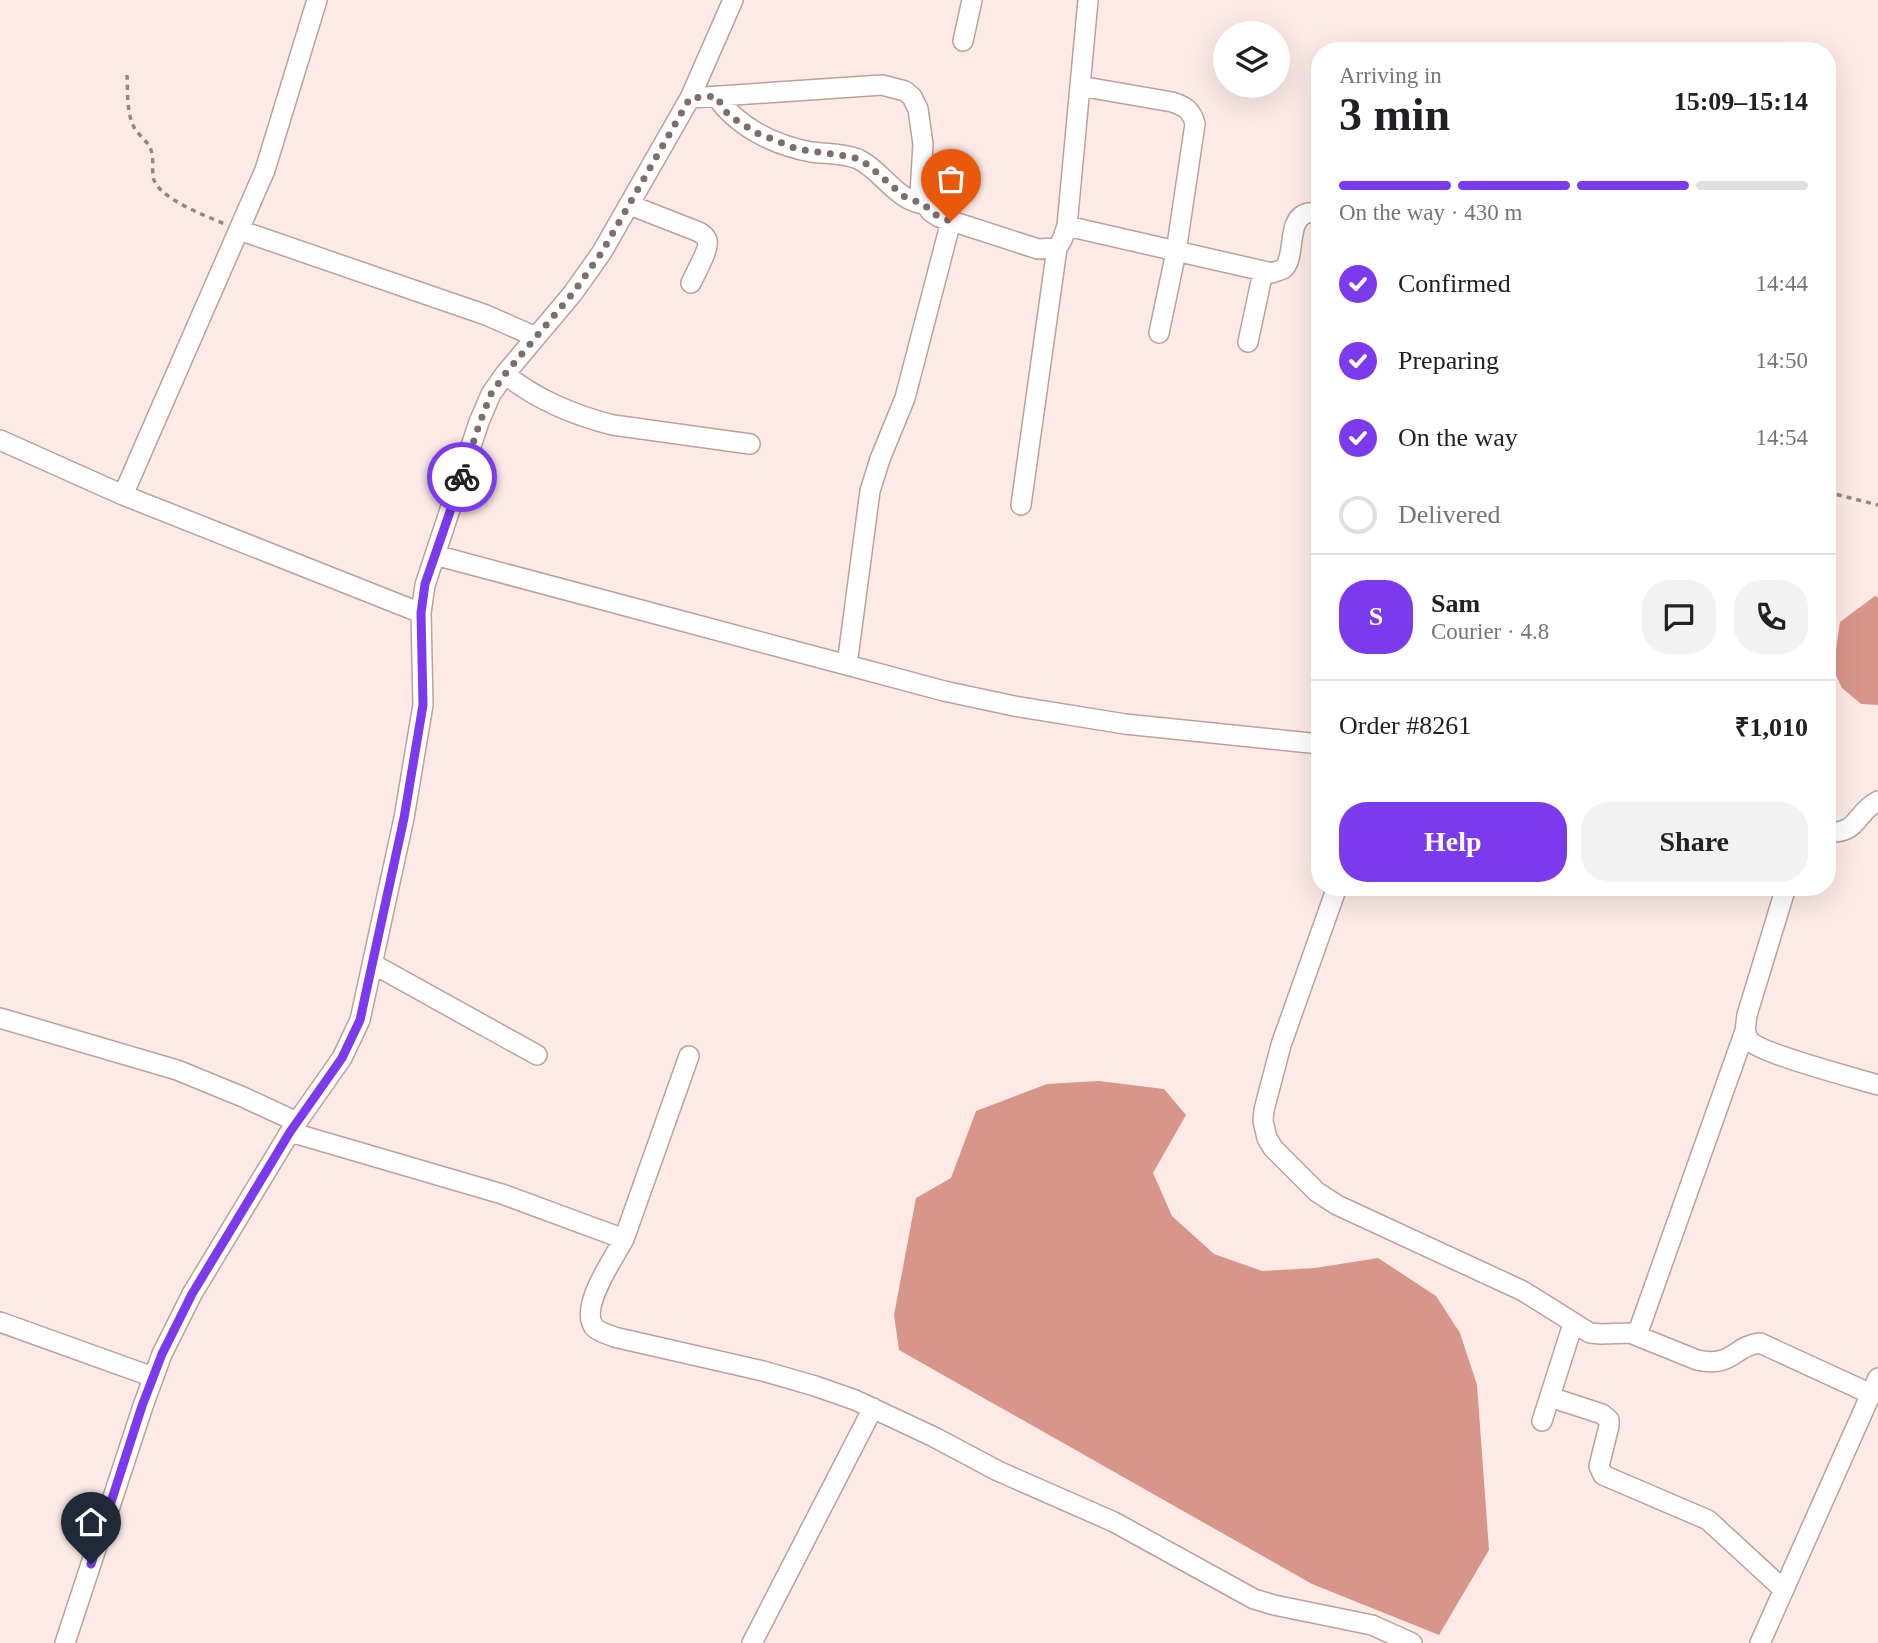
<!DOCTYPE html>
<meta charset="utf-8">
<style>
body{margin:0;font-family:Georgia,serif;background:#f2f2f2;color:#202124;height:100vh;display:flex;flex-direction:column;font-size:26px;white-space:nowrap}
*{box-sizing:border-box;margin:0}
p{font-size:23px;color:#757577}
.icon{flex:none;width:38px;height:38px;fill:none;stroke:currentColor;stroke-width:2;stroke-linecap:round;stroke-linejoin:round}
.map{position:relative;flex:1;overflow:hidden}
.panel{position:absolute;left:1311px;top:42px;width:525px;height:854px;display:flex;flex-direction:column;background:#fff;border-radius:28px;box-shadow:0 7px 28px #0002}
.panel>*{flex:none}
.tools{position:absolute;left:1213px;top:21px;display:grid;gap:14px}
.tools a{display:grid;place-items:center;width:77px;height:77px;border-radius:50%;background:#fff;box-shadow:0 7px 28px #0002;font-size:35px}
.pin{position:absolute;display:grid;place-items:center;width:60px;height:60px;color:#fff;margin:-72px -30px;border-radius:50% 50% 50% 0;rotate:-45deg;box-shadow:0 0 7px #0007}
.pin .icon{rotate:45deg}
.courier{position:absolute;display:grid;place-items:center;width:70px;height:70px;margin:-35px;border:5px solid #7c3aed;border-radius:50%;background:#fff;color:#222;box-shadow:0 2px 9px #0007}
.summary em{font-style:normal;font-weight:700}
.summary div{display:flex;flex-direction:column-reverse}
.summary{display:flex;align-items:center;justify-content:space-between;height:119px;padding:0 28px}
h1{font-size:46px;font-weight:700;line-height:52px}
.bar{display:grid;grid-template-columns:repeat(4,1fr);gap:10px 7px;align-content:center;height:84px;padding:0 28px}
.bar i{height:9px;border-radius:5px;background:#e0e0e0}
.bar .active{background:#7c3aed}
.bar p{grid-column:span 4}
.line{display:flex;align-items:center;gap:18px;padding:0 28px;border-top:2px solid #e0e0e0}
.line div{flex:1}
.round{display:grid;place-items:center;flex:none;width:74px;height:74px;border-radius:28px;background:#f2f2f2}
ol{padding:0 28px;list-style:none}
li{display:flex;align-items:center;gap:21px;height:77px}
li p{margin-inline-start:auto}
li .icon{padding:7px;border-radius:50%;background:#7c3aed;color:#fff;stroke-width:4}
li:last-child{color:#757577}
li i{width:38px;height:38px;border:4px solid #e0e0e0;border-radius:50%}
.primary-button{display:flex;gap:14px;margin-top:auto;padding:14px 28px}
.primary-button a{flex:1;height:80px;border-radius:28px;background:#7c3aed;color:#fff;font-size:28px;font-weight:700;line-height:80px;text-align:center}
.primary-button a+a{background:#f2f2f2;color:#202124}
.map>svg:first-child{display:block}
</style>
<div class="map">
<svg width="1878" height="1643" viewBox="0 0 1878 1643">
<rect width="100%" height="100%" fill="#fdeae6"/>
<path fill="#d8968b" d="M 1875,596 L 1878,597 L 1878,705 L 1861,704 L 1842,688 L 1833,669 L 1840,622 Z
M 1099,1081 L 1164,1089 L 1186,1115 L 1153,1173 L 1172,1216 L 1214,1254 L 1262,1271 L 1315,1268 L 1378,1258 L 1436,1296 L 1460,1333 L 1477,1385 L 1489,1550 L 1439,1635 L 1312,1584 L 899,1350 L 894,1315 L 916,1198 L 951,1178 L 976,1111 L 1047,1084 Z"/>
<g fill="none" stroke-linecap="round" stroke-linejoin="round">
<g stroke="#bda09a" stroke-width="22">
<path id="minor" d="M 963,41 L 972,0
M 1080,86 L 1172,102 C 1185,106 1192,111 1195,124 L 1176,252 L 1159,333
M 716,96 C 737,127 774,145 811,152 C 826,154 843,153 858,159 C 883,171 895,200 924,204
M 690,98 L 882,85 L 905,91 L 912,97 L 918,109 L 923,144 L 920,194 L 930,211 L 939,217 L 1038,249 L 1057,248 L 1062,240 L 1067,226 L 1088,0
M 630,205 L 699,232 C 702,234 705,235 707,240 C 710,248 695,274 691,283
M 1067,226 L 1272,273 C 1274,272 1281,270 1283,269 C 1297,258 1285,218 1308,213 C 1312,212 1316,213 1320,214
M 239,230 L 486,315 L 536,337
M 1248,342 L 1263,272
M 505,374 C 535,399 576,416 613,425 L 750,444
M 0,440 L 123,495 L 421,613
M 123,495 L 265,170 L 317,0
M 1021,505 L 1057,248
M 435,555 L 847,665 L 944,691 L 1014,706 L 1125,724 L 1320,744
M 847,665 L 870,491 L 880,459 L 905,398 L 951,221
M 1827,832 C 1860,834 1854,813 1878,801
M 1337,887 L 1281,1045 L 1264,1110 L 1263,1121 L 1267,1138 L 1273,1148 L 1317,1192 L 1337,1205 L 1523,1291 L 1590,1333 L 1601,1334 L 1630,1333 L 1697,1360 C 1733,1368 1733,1346 1760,1343 L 1871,1394
M 1786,887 L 1747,1015 C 1746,1024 1743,1033 1750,1041 C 1762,1054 1855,1078 1878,1085
M 373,964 L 537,1055
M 0,1018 L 177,1070 L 243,1097 L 297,1122
M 290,1132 L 502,1194 L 624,1239 C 614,1258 579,1307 594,1327 C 598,1332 608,1334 614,1337 L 763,1371 L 815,1386 L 855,1400 L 934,1437 L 998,1471 L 1114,1522 L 1254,1599 L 1274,1605 L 1372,1625 L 1412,1643
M 624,1239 L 689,1056
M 0,1322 L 153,1377
M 1637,1335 L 1745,1031
M 1550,1397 L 1602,1414 L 1609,1420 L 1609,1426 L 1599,1466 L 1603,1475 L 1708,1520 L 1784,1590
M 1542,1421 L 1573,1324
M 65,1643 L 143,1406 L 162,1354 L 192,1294 L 290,1132 L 342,1058 L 360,1020 L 404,818 L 423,705 L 421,613 L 425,585 L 479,422 L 491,394 L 505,374 L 573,293 L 602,252 L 690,98 L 733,0
M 752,1643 L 873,1408
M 1760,1643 L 1878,1378"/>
</g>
<path stroke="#968784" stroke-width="3.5" stroke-dasharray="5 5" stroke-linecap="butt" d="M 127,75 C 128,91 126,114 135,129 C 140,137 148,141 151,150 C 154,159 152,169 153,177 C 157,198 206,216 225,224
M 1827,495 L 1835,494 L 1878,505"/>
<use href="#minor" stroke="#fff" stroke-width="19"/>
</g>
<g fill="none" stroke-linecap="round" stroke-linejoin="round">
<path stroke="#7c6e6b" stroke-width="7" stroke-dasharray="0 12.6" d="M 462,477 L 480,422 L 491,394 L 505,374 L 573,293 L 602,252 L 690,98 L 716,96 L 727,113 L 736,120 L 757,133 L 797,149 L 847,156 L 859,159 L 868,165 L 906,198 L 924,204 L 930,211 L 939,217 L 951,221"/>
<path stroke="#7c3aed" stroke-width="9" d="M 91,1564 L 142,1406 L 162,1354 L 192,1294 L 290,1132 L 342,1058 L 360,1020 L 404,818 L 423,705 L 421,613 L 425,584 L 462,477"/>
</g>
</svg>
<div class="tools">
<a><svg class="icon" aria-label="layers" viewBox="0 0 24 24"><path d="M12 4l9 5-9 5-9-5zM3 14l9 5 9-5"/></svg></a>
</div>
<div class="pin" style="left:951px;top:221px;background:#ea580c"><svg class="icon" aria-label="bag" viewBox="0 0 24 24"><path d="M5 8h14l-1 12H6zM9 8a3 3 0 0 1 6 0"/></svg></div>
<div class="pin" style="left:91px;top:1564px;background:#1f2937"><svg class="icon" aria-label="home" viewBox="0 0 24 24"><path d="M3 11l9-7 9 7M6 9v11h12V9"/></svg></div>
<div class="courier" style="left:462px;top:477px"><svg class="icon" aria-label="bike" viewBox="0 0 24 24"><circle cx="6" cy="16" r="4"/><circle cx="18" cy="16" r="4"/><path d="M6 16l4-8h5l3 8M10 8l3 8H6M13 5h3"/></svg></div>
<section class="panel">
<div class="summary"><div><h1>3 min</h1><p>Arriving in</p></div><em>15:09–15:14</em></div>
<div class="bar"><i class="active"></i><i class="active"></i><i class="active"></i><i></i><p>On the way · 430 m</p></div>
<ol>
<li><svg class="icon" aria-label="check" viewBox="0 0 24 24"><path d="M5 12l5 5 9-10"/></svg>Confirmed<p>14:44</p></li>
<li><svg class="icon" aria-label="check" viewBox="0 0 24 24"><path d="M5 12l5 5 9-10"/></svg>Preparing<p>14:50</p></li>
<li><svg class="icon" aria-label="check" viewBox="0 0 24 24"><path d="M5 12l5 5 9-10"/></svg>On the way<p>14:54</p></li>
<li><i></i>Delivered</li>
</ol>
<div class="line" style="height:126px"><b class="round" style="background:#7c3aed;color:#fff">S</b><div><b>Sam</b><p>Courier · 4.8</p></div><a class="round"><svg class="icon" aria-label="chat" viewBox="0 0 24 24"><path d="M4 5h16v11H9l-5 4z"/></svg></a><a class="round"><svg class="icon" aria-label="phone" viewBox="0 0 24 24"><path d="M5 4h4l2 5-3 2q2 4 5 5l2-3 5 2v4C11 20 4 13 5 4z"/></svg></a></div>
<div class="line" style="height:91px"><div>Order #8261</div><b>₹1,010</b></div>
<div class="primary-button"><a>Help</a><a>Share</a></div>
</section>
</div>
